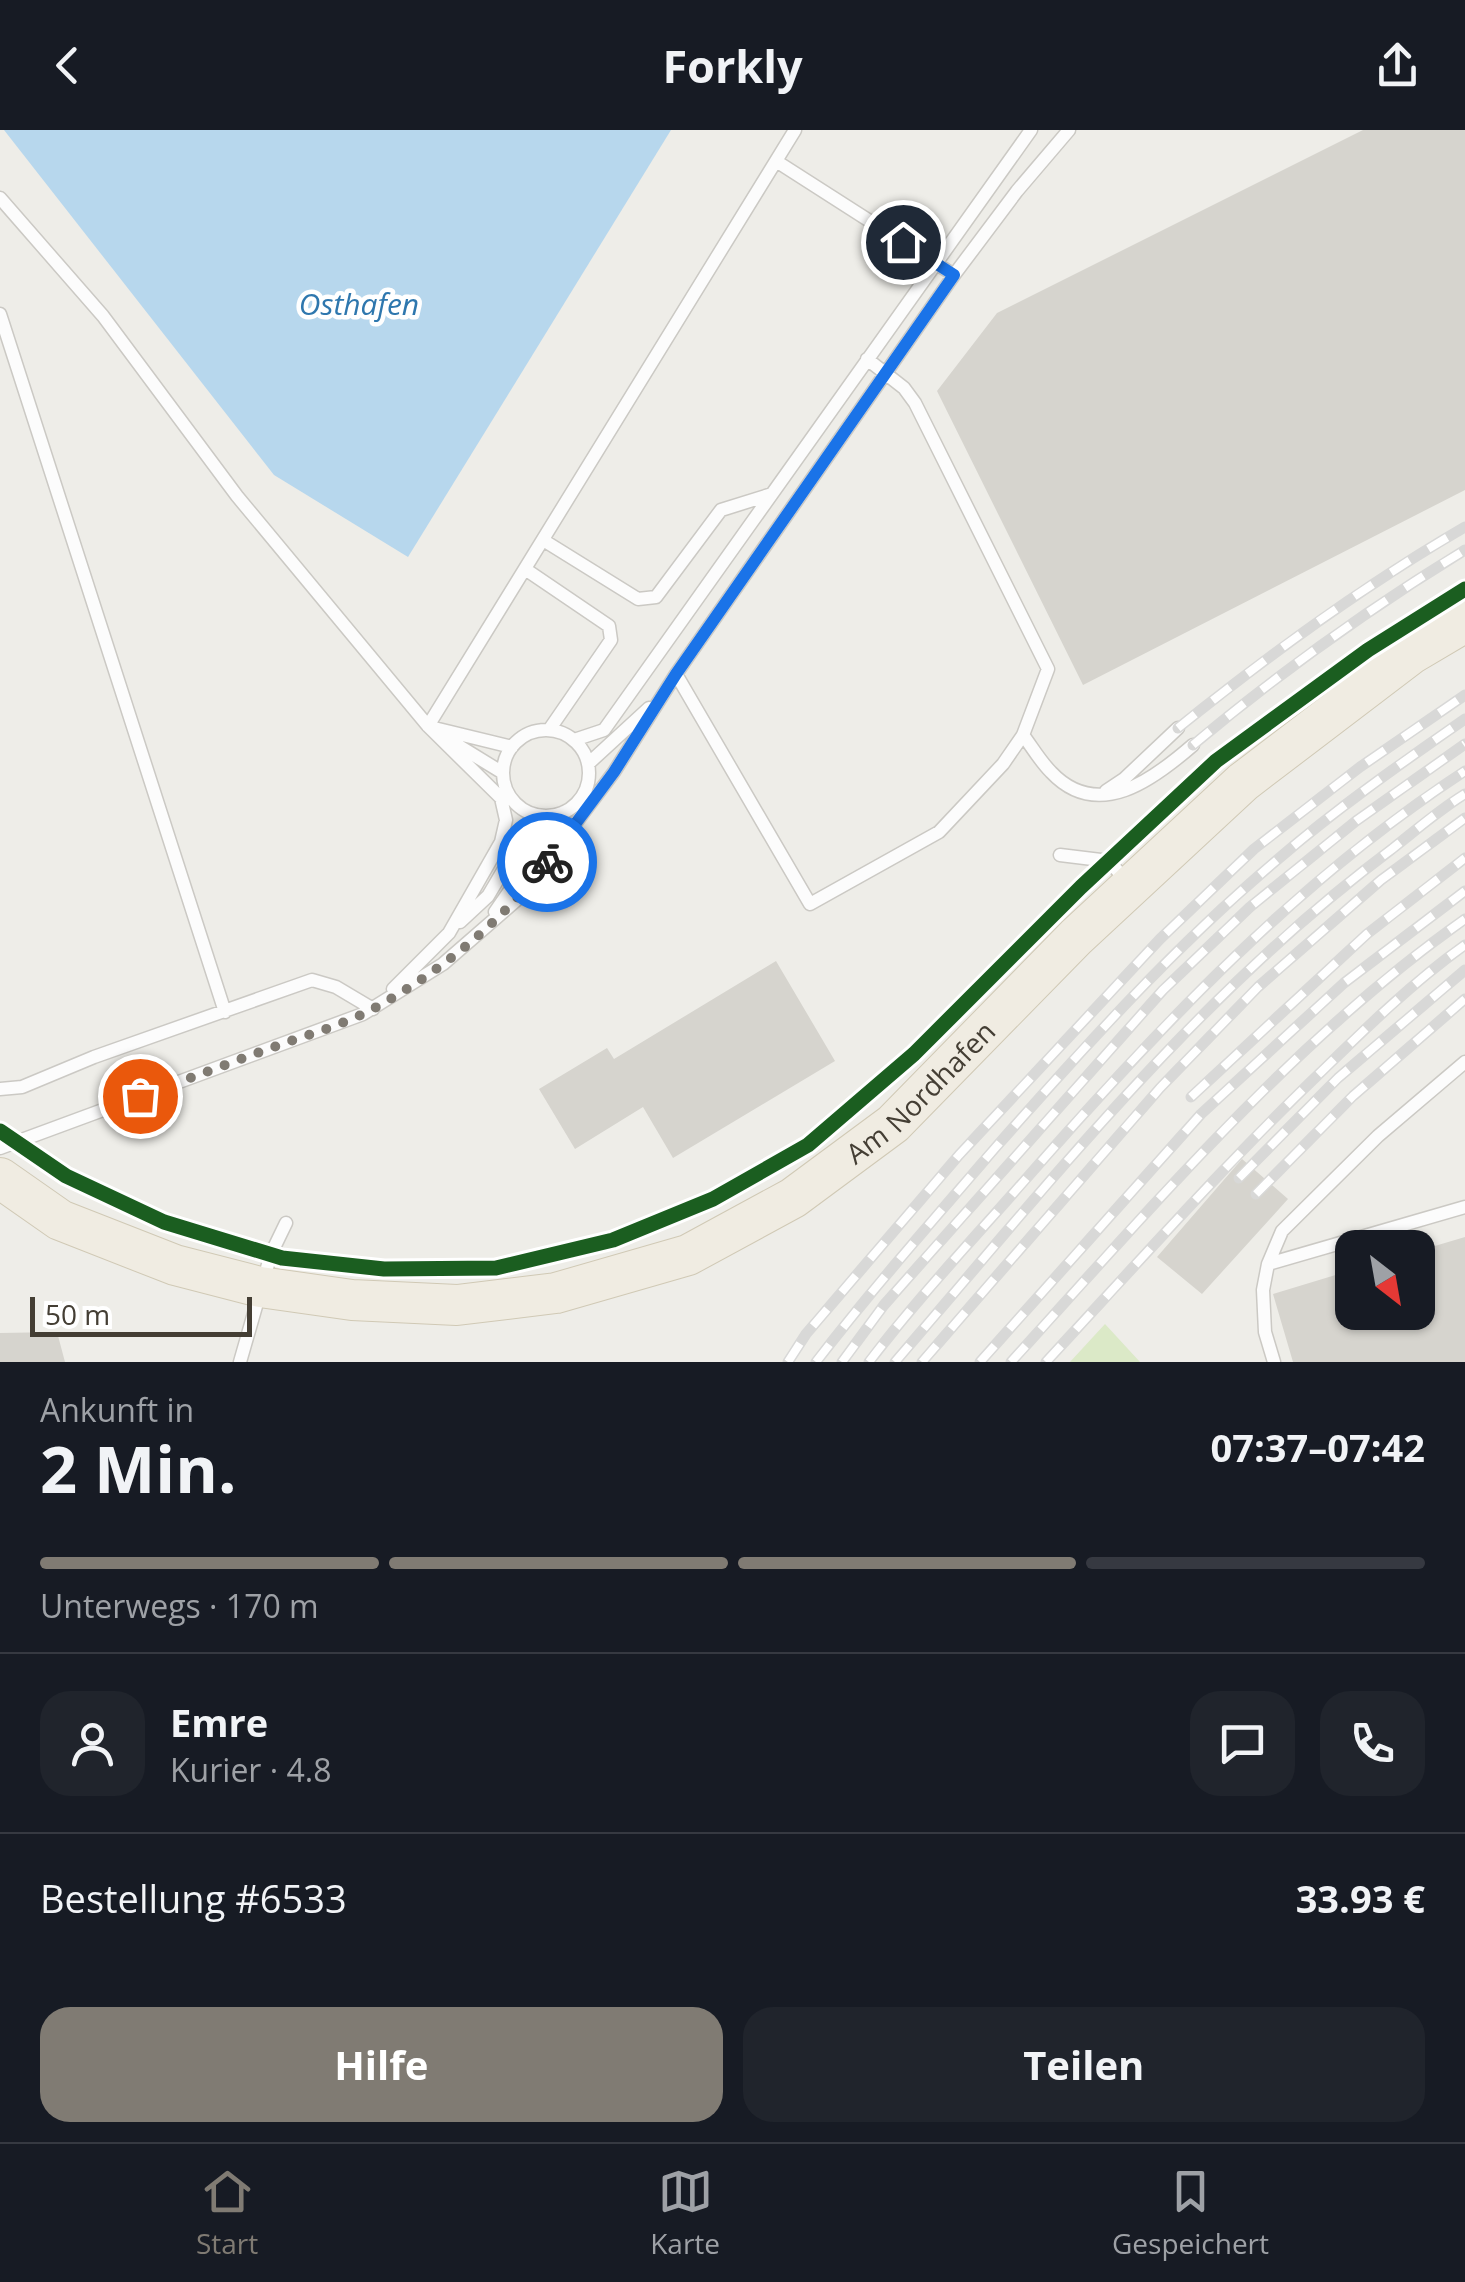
<!DOCTYPE html>
<html lang="de">
<meta charset="utf-8">
<style>
body{margin:0;font-family:"Open Sans",sans-serif;background:#20242c;color:#f1f3f6;height:100vh;display:flex;flex-direction:column;font-size:38px;white-space:nowrap}
*{box-sizing:border-box;margin:0}
p{font-size:32px;color:#9ea1a6}
.icon{flex:none;width:55px;height:55px;fill:none;stroke:currentColor;stroke-width:2;stroke-linecap:round;stroke-linejoin:round}
.map{position:relative;height:1232px;overflow:hidden}
.side{display:flex;flex-direction:column;background:#171b24;flex:1}
.side>*{flex:none}
.needle{width:65px;rotate:149deg}
.buttons{position:absolute;left:1335px;top:1100px;display:grid;gap:20px}
.buttons a{display:grid;place-items:center;width:100px;height:100px;border-radius:20px;background:#171b24;box-shadow:0 2px 8px #0004;font-size:50px}
.scale{position:absolute;left:30px;bottom:25px;width:222px;box-sizing:border-box;padding-left:10px;border:5px solid #443e34;border-top:0;font-size:28px;line-height:35px;white-space:nowrap;color:#443e34;-webkit-text-stroke:8px #fff;paint-order:stroke}
.pin{position:absolute;display:grid;place-items:center;width:85px;height:85px;color:#fff;margin:-42px;border:5px solid #fff;border-radius:50%;box-shadow:0 2px 10px #0007}
.courier{position:absolute;display:grid;place-items:center;width:100px;height:100px;margin:-50px;border:8px solid #1a73e8;border-radius:50%;background:#fff;color:#222;box-shadow:0 2px 12px #0007}
.overview em{font-style:normal;font-weight:700}
.overview div{display:flex;flex-direction:column-reverse}
.overview{display:flex;align-items:center;justify-content:space-between;height:170px;padding:0 40px}
h1{font-size:65px;font-weight:700;line-height:75px}
.bar{display:grid;grid-template-columns:repeat(4,1fr);gap:15px 10px;align-content:center;height:120px;padding:0 40px}
.bar i{height:12px;border-radius:8px;background:#363941}
.bar .current{background:#807b73}
.bar p{grid-column:span 4}
.line{display:flex;align-items:center;gap:25px;padding:0 40px;border-top:2px solid #363941}
.line div{flex:1}
.round{display:grid;place-items:center;flex:none;width:105px;height:105px;border-radius:30px;background:#20242c}
.action{display:flex;gap:20px;margin-top:auto;padding:20px 40px}
.action a{flex:1;height:115px;border-radius:30px;background:#807b73;color:#fff;font-size:40px;font-weight:700;line-height:115px;text-align:center}
.action a+a{background:#20242c;color:#f1f3f6}
header{display:flex;justify-content:space-between;align-items:center;height:130px;padding:0 40px;background:#171b24;font-size:45px;font-weight:700}
.menu{display:flex;justify-content:space-around;align-items:center;height:140px;border-top:2px solid #363941;background:#171b24;font-size:28px;color:#9ea1a6}
.menu a{display:grid;justify-items:center;gap:5px}
.menu .current{color:#807b73}
.map>svg:first-child{display:block}
</style>
<header><svg class="icon" aria-label="back" viewBox="0 0 24 24"><path d="M15 5l-7 7 7 7"/></svg>Forkly<svg class="icon" aria-label="share" viewBox="0 0 24 24"><path d="M12 15V3M7 8l5-5 5 5M5 13v7h14v-7"/></svg></header>
<div class="map">
<svg width="1465" height="1232" viewBox="0 0 1465 1232">
<rect width="100%" height="100%" fill="#eeede8"/>
<path fill="#dbe9c7" d="M 1105,1194 L 1140,1232 L 1070,1232 Z"/>
<path fill="#b7d7ed" d="M 4,0 L 671,0 L 408,427 L 274,345 Z"/>
<path fill="#d6d4ce" d="M 1363,0 L 1465,0 L 1465,360 L 1083,555 L 937,261 L 997,183 Z
M 776,831 L 835,931 L 673,1028 L 643,977 L 575,1019 L 539,959 L 607,918 L 614,929 Z
M 1242,1029 L 1288,1069 L 1202,1164 L 1157,1127 Z
M 1465,1107 L 1465,1232 L 1293,1232 L 1273,1164 L 1352,1140 L 1352,1182 L 1418,1182 L 1418,1121 Z
M 57,1202 L 65,1232 L 0,1232 L 0,1203 Z"/>
<g fill="none" stroke-linecap="round" stroke-linejoin="round">
<g stroke="#cbc9c4" stroke-width="15">
<path id="lane" d="M 776,31 L 954,145
M 0,68 L 103,186 L 237,366 L 428,596 L 501,668 L 506,690 L 501,712 L 449,803 L 393,859
M 0,184 L 225,882
M 543,410 L 638,469 L 656,467 L 721,380 L 772,364
M 525,439 L 609,496 L 611,510 L 549,600
M 676,544 L 810,774 L 939,702 L 1003,634 L 1023,605 L 1048,539 L 915,273 L 904,258 L 867,229
M 428,596 L 795,0
M 430,597 L 512,617
M503 643a43 43 0 1 1 86 0a43 43 0 1 1-86 0Z
M 1023,605 C 1032,617 1040,631 1051,642 C 1098,692 1154,649 1193,615
M 574,610 L 604,600 L 1031,0
M 451,611 L 503,643
M 588,634 L 649,578
M 1106,661 L 1124,649 L 1178,598
M 1060,725 L 1109,731 L 1129,754
M 495,782 L 564,682
M 460,792 L 488,766 L 536,685
M 0,959 L 22,957 L 94,927 L 312,850 L 336,857 L 373,879
M 0,1018 L 363,884 L 443,834 L 520,767 L 614,642 L 676,544 L 954,145 L 1017,61 L 1069,0
M 1268,1134 L 1465,1077
M 240,1232 L 271,1124 L 286,1093
M 1274,1232 L 1265,1202 L 1263,1160 L 1268,1134 L 1282,1101 L 1378,1006 L 1465,932"/>
</g>
<g stroke="#d0c9b5" stroke-width="42">
<g id="primary">
<path id="s1" d="M 0,1048 L 60,1090 L 175,1135 L 260,1157 L 352,1170 L 457,1175 L 556,1163 L 688,1125 L 793,1068 L 893,994 L 1076,807 L 1243,652 L 1411,524 L 1465,492"/>
</g>
</g>
<use href="#lane" stroke="#fcfcfc" stroke-width="12"/>
<use href="#primary" stroke="#f0ece2" stroke-width="40"/>
<g stroke="#d8d8d7" stroke-width="11">
<path id="rail" d="M 1178,598 C 1270,524 1363,456 1465,397
M 1193,615 C 1279,543 1370,478 1465,420
M 1191,967 L 1367,804 L 1465,728
M 1239,1048 L 1338,948 L 1465,840
M 1256,1064 L 1353,966 L 1465,869
M 788,1232 L 806,1204 L 959,1025 L 1160,809 L 1254,719 L 1360,637 L 1465,565
M 816,1232 C 873,1158 935,1088 996,1017 C 1085,916 1174,817 1277,730 C 1336,679 1400,634 1465,589
M 842,1232 L 884,1175 L 1163,860 L 1250,777 L 1356,691 L 1465,614
M 869,1232 C 920,1165 977,1105 1032,1042 C 1163,893 1298,750 1465,641
M 895,1232 C 1052,1050 1198,864 1392,719 C 1416,700 1439,680 1465,664
M 922,1232 L 1160,958 L 1258,857 L 1381,750 L 1465,688
M 980,1232 L 1201,984 L 1344,853 L 1465,761
M 1011,1232 C 1153,1076 1292,911 1465,789
M 1046,1232 C 1137,1134 1225,1034 1321,942 C 1366,898 1413,852 1465,815"/>
</g>
<use href="#rail" stroke="#fff" stroke-width="8" stroke-dasharray="22" stroke-linecap="butt"/>
<g stroke="#fff" stroke-width="21">
<path id="cycleway" d="M 0,1001 L 66,1046 L 164,1092 L 282,1128 L 384,1139 L 496,1138 L 613,1110 L 713,1069 L 808,1015 L 914,924 L 1081,757 L 1216,631 L 1368,520 L 1465,459"/>
</g>
<use href="#cycleway" stroke="#1b5e20" stroke-width="15"/>
</g>
<g fill="none" stroke-linecap="round" stroke-linejoin="round">
<path stroke="#807b73" stroke-width="10" stroke-dasharray="0 18" d="M 140,966 C 189,949 237,930 285,913 C 314,903 344,894 371,880 C 439,843 501,793 547,732"/>
<path stroke="#1a73e8" stroke-width="12" d="M 547,732 L 614,642 L 676,544 L 954,145 L 903,112"/>
</g>
<g text-anchor="middle" dominant-baseline="central" stroke-width="9" stroke-linejoin="round" paint-order="stroke">
<g font-size="28" fill="#443e34" stroke="#fff">
<text stroke="none"><textPath href="#s1" startOffset="1005">Am Nordhafen</textPath></text>
</g>
<g font-size="30" font-style="italic" fill="#2e77ae" stroke="#fff">
<text x="359" y="173">Osthafen</text>
</g>
</g>
</svg>
<div class="buttons">
<a><svg class="needle" viewBox="-14 -14 28 28"><path d="M0-13l5 13h-10z" fill="#e53935"/><path d="M0 13l5-13h-10z" fill="#9ea1a6"/></svg></a>
</div>
<div class="scale">50 m</div>
<div class="pin" style="left:140px;top:966px;background:#ea580c"><svg class="icon" aria-label="bag" viewBox="0 0 24 24"><path d="M5 8h14l-1 12H6zM9 8a3 3 0 0 1 6 0"/></svg></div>
<div class="pin" style="left:903px;top:112px;background:#1f2937"><svg class="icon" aria-label="home" viewBox="0 0 24 24"><path d="M3 11l9-7 9 7M6 9v11h12V9"/></svg></div>
<div class="courier" style="left:547px;top:732px"><svg class="icon" aria-label="bike" viewBox="0 0 24 24"><circle cx="6" cy="16" r="4"/><circle cx="18" cy="16" r="4"/><path d="M6 16l4-8h5l3 8M10 8l3 8H6M13 5h3"/></svg></div>
</div>
<section class="side">
<div class="overview"><div><h1>2 Min.</h1><p>Ankunft in</p></div><em>07:37–07:42</em></div>
<div class="bar"><i class="current"></i><i class="current"></i><i class="current"></i><i></i><p>Unterwegs · 170 m</p></div>
<div class="line" style="height:180px"><a class="round"><svg class="icon" aria-label="person" viewBox="0 0 24 24"><circle cx="12" cy="8" r="4"/><path d="M4 21q1-7 8-7t8 7"/></svg></a><div><b>Emre</b><p>Kurier · 4.8</p></div><a class="round"><svg class="icon" aria-label="chat" viewBox="0 0 24 24"><path d="M4 5h16v11H9l-5 4z"/></svg></a><a class="round"><svg class="icon" aria-label="phone" viewBox="0 0 24 24"><path d="M5 4h4l2 5-3 2q2 4 5 5l2-3 5 2v4C11 20 4 13 5 4z"/></svg></a></div>
<div class="line" style="height:130px"><div>Bestellung #6533</div><b>33.93 €</b></div>
<div class="action"><a>Hilfe</a><a>Teilen</a></div>
</section>
<nav class="menu">
<a class="current"><svg class="icon" aria-label="home" viewBox="0 0 24 24"><path d="M3 11l9-7 9 7M6 9v11h12V9"/></svg>Start</a>
<a><svg class="icon" aria-label="map" viewBox="0 0 24 24"><path d="M3 6l6-2 6 2 6-2v14l-6 2-6-2-6 2zM9 4v14M15 6v14"/></svg>Karte</a>
<a><svg class="icon" aria-label="saved" viewBox="0 0 24 24"><path d="M7 4h10v16l-5-4-5 4z"/></svg>Gespeichert</a>
</nav>
